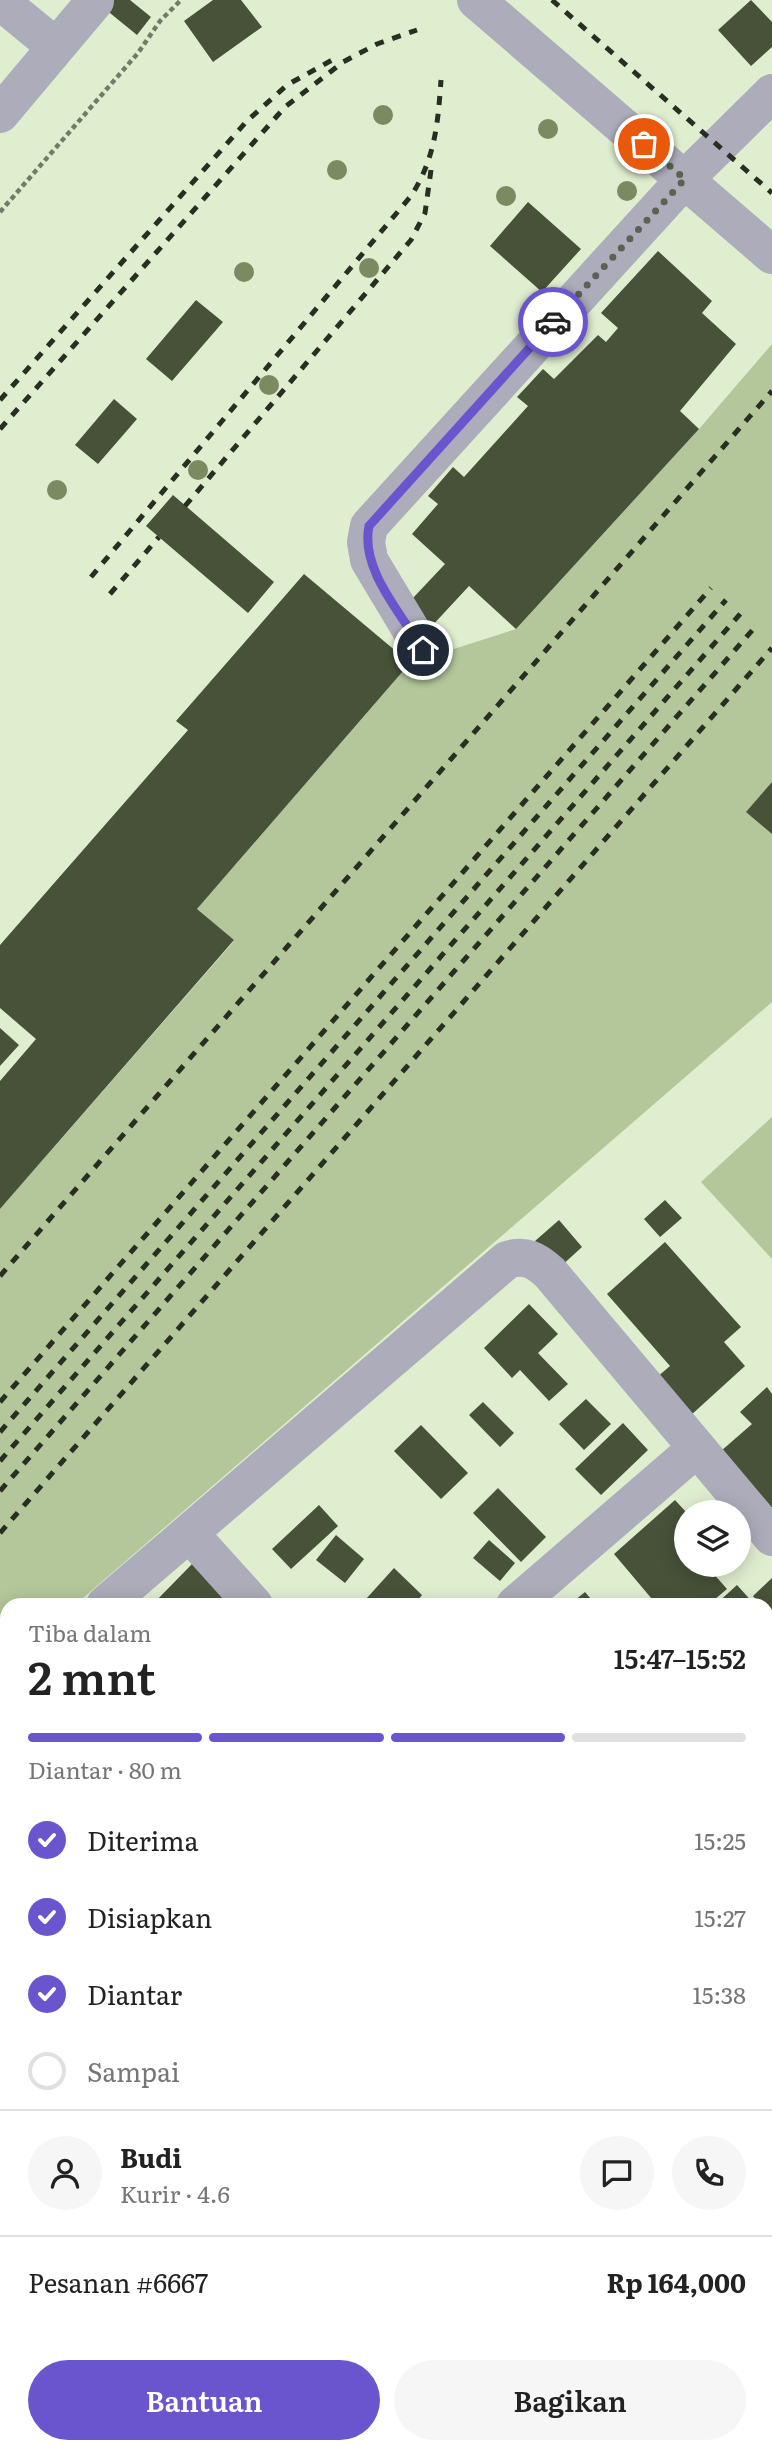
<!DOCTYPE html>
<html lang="id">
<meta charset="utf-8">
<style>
body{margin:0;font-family:Literata,serif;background:#f6f6f6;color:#222;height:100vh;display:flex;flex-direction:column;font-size:26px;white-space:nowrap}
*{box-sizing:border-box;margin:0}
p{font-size:23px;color:#767676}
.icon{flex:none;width:38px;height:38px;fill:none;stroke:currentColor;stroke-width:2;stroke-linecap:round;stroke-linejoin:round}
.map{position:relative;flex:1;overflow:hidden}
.panel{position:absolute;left:0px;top:1598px;width:774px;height:856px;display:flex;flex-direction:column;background:#fff;border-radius:21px 21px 0 0;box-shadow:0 4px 18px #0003}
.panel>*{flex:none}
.tools{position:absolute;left:674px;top:1500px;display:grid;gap:14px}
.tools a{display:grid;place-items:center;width:77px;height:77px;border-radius:50%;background:#fff;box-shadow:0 4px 18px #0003;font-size:35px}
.pin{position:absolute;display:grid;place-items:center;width:60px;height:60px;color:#fff;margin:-30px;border:4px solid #fff;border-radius:50%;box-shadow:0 2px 7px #0007}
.courier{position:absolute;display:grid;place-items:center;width:70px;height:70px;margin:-35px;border:5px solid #6a55cf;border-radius:50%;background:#fff;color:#222;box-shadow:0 2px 9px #0007}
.overview em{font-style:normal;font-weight:600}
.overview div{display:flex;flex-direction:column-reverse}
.overview{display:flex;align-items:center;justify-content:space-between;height:119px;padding:0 28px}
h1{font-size:46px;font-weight:600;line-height:52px}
.bar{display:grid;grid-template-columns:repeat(4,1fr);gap:10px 7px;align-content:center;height:84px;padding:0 28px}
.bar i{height:9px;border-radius:5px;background:#e0e0e0}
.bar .active{background:#6a55cf}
.bar p{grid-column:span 4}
.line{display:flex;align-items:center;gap:18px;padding:0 28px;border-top:2px solid #e0e0e0}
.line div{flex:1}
.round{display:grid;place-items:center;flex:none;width:74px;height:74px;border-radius:37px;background:#f6f6f6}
ol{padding:0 28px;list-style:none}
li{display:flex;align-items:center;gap:21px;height:77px}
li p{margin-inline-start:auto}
li .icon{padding:7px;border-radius:50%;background:#6a55cf;color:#fff;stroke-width:4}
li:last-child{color:#767676}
li i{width:38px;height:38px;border:4px solid #e0e0e0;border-radius:50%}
.primary-button{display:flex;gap:14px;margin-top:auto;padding:14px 28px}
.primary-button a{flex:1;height:80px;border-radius:42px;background:#6a55cf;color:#fff;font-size:28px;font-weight:600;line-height:80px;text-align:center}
.primary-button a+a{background:#f6f6f6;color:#222}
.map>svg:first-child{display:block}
</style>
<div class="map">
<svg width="772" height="2452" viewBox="0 0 772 2452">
<rect width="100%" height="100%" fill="#e0eed0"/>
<path fill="#b3c79a" d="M 772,344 L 772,1002 L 75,1605 L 7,1605 L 7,1664 L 0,1670 L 0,1209 L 234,941 L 197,909 L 410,663 L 516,629 L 699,429 Z
M 772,1117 L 772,1259 L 701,1182 Z
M 77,2446 L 284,2447 L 259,2452 L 70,2452 Z"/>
<path fill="#475239" d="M 94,0 L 130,0 L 151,17 L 137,35 Z
M 213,0 L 241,0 L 262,27 L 213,62 L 184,21 Z
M 751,0 L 772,22 L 772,47 L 751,66 L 718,30 Z
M 528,202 L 581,249 L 542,292 L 490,246 Z
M 658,251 L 712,301 L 702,313 L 736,344 L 680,411 L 699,429 L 516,629 L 469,586 L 431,627 L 413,598 L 445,564 L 412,534 L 438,504 L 428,496 L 453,467 L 464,477 L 528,406 L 517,397 L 543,369 L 554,379 L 598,335 L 606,342 L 618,328 L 601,313 Z
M 196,300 L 223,322 L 172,381 L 146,359 Z
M 114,399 L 137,419 L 98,464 L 75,445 Z
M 173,495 L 274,582 L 248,613 L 146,526 Z
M 304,574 L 410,663 L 197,909 L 234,940 L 0,1209 L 0,1081 L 36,1039 L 0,1008 L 0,945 L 188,730 L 176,721 Z
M 772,782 L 772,834 L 746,812 Z
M 0,1028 L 19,1045 L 0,1066 Z
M 665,1200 L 682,1218 L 660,1237 L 644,1219 Z
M 559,1220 L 582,1247 L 559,1268 L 535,1241 Z
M 665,1242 L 741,1327 L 724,1342 L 745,1366 L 690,1416 L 656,1378 L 670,1366 L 607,1294 Z
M 529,1304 L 558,1334 L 538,1353 L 568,1384 L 549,1401 L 520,1370 L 512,1378 L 484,1348 Z
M 767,1387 L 772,1394 L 772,1508 L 721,1451 L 752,1424 L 740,1412 Z
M 586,1399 L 611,1424 L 584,1450 L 559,1424 Z
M 483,1402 L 514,1433 L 500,1447 L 469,1415 Z
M 623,1423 L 648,1450 L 601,1495 L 575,1469 Z
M 421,1425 L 468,1473 L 441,1499 L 394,1451 Z
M 498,1488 L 546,1537 L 521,1562 L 473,1513 Z
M 675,1500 L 686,1512 L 686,1564 L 705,1564 L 727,1589 L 708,1605 L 657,1605 L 614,1554 Z
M 319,1505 L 338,1526 L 291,1569 L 272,1549 Z
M 336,1535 L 364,1559 L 345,1583 L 316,1560 Z
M 489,1540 L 515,1563 L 500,1581 L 473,1558 Z
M 192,1564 L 227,1600 L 222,1605 L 152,1605 Z
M 394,1568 L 422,1595 L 414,1605 L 372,1605 L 366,1599 Z
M 772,1578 L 772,1618 L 766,1612 L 766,1605 L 760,1605 L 753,1596 Z
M 737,1585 L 755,1605 L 715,1605 Z
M 585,1592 L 596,1605 L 569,1605 Z
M 772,1633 L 772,1683 L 766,1688 L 766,1638 Z
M 7,1789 L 7,1855 L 0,1860 L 0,1795 Z
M 772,1859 L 772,1910 L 766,1915 L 766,1864 Z
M 3,1883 L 7,1888 L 7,1938 L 3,1941 L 0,1938 L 0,1885 Z
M 772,1926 L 772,2000 L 766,2005 L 766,1932 Z
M 772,2004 L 772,2088 L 766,2093 L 766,2009 Z
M 7,2094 L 7,2145 L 0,2137 L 0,2101 Z
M 0,2205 L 7,2214 L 7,2233 L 0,2239 Z
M 7,2246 L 7,2296 L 0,2302 L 0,2252 Z
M 772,2275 L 772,2320 L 766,2325 L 766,2280 Z
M 7,2299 L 7,2345 L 4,2348 L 0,2343 L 0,2305 Z
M 772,2324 L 772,2350 L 769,2353 L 766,2330 Z
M 766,2384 L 772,2389 L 772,2439 L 766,2434 Z
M 766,2443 L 772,2452 L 742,2452 L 747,2446 L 766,2446 Z
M 491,2446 L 534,2446 L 530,2452 L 497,2452 Z
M 565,2446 L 602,2446 L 609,2452 L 561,2452 Z
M 611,2446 L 647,2446 L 642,2452 L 618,2452 Z
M 651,2446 L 690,2446 L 697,2452 L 646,2452 Z
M 705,2446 L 742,2446 L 737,2452 L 711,2452 Z"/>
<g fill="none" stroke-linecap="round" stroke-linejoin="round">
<path stroke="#727b68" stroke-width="4.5" stroke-dasharray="5 3.5" stroke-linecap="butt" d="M 0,212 L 138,53 L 160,21 L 181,0"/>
<path stroke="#acacba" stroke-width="38" d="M 476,0 L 772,255
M 0,1 L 56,47
M 0,114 L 95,1
M 423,650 L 369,560 L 366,542 L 369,526 L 685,179 L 772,93
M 190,1534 L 254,1605
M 105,1605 L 507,1260 C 525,1254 536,1260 550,1273 L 772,1537
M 515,1605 L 697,1448
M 0,1697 L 7,1690
M 766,1744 L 772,1739
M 766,1848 L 772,1844
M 0,2054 L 7,2047
M 766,2247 L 772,2253
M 0,2406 L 7,2400
M 65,2452 L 71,2446"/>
<path stroke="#292e22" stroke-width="5" stroke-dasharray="9 9" stroke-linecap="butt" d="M 552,0 L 772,193
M 0,400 L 247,121 L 287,85 L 334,59
M 0,429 L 285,107 L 343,62 L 377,44 L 417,30
M 185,506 L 411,240 L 425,213 L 431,170
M 91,577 L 411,196 C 435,159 438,123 441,80
M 110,594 L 159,537
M 0,1276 L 772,391
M 0,1402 L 711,588
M 0,1432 L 726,600
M 0,1461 L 741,613
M 0,1491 L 756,626
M 0,1533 L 772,648"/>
</g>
<g fill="#7a8a61">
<circle cx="383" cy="115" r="10"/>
<circle cx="548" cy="129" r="10"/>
<circle cx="337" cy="170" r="10"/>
<circle cx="627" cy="191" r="10"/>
<circle cx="506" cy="196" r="10"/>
<circle cx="369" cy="268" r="10"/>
<circle cx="244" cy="272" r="10"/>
<circle cx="269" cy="385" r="10"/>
<circle cx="198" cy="470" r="10"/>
<circle cx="57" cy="490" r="10"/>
</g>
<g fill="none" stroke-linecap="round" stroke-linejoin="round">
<path stroke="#5b6251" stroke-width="7" stroke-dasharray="0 12.6" d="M 553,322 L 685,179 L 644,144"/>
<path stroke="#6a55cf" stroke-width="9" d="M 423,650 C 401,613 360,569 369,526 L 553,322"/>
</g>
</svg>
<div class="tools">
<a><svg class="icon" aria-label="layers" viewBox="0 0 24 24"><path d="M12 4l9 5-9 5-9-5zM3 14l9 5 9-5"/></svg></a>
</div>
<div class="pin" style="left:644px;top:144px;background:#ea580c"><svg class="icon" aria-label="bag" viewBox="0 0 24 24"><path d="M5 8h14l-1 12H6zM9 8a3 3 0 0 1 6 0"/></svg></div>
<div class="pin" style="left:423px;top:650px;background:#1f2937"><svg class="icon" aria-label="home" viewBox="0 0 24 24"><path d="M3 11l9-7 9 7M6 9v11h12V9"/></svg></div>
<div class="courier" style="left:553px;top:322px"><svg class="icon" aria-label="car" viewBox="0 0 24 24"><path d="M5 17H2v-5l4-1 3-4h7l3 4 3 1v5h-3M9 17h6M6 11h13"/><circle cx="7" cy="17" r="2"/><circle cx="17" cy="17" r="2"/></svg></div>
<section class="panel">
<div class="overview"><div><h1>2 mnt</h1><p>Tiba dalam</p></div><em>15:47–15:52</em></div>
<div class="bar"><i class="active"></i><i class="active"></i><i class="active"></i><i></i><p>Diantar · 80 m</p></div>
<ol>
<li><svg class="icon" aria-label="check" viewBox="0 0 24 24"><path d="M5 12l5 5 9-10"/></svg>Diterima<p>15:25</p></li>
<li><svg class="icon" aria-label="check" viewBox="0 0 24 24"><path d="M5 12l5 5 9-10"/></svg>Disiapkan<p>15:27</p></li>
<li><svg class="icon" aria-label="check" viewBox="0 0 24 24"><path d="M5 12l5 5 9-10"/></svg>Diantar<p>15:38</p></li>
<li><i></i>Sampai</li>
</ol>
<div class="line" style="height:126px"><a class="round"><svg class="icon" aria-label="person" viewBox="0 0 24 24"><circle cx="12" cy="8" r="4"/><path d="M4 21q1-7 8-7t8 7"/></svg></a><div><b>Budi</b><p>Kurir · 4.6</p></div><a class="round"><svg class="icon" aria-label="chat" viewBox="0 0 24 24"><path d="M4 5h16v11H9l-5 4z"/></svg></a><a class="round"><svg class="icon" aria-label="phone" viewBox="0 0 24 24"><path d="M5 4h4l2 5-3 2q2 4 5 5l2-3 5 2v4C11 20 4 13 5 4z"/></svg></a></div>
<div class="line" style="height:91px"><div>Pesanan #6667</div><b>Rp 164,000</b></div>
<div class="primary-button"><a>Bantuan</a><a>Bagikan</a></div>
</section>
</div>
